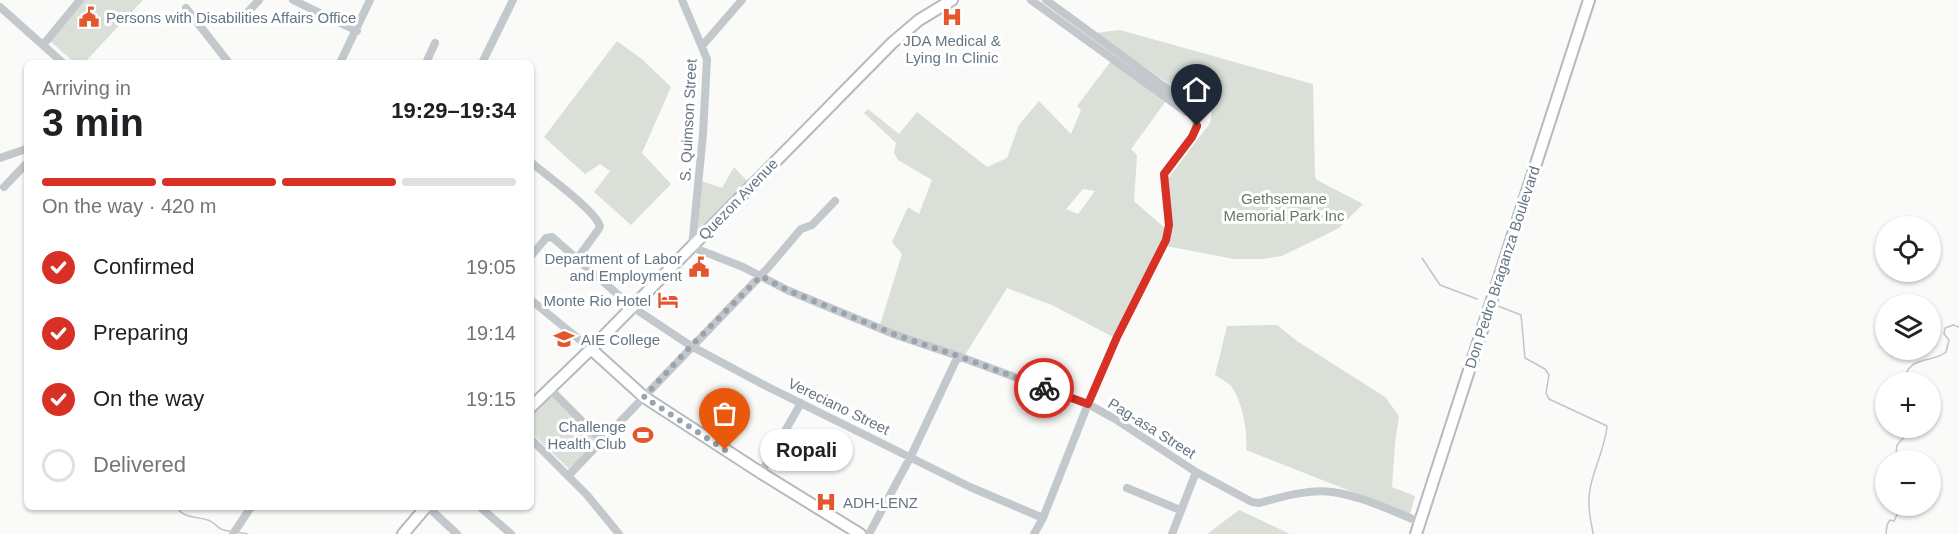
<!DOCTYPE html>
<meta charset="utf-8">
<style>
body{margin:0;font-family:Helvetica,sans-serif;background:#f6f6f6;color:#202124;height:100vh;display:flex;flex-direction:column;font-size:22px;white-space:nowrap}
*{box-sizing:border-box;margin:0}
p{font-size:20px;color:#757577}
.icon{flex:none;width:33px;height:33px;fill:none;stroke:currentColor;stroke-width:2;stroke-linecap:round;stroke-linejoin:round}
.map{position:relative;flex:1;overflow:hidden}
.drawer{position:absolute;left:24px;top:60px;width:510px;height:450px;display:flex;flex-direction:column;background:#fff;border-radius:9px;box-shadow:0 2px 4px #0004}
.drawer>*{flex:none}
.tools{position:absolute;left:1875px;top:216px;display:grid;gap:12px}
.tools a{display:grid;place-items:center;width:66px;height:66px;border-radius:50%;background:#fff;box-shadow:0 2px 4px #0004;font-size:30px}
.pin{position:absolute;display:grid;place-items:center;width:51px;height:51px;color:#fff;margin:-62px -26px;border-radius:50% 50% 50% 0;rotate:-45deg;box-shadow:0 0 6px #0007}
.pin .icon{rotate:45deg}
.courier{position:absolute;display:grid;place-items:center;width:60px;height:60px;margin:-30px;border:4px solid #d93025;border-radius:50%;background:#fff;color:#222;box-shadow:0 2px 8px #0007}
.bubble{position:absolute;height:42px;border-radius:21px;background:#fff;box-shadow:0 2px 4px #0004;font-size:20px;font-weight:700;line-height:42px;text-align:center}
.head em{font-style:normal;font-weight:700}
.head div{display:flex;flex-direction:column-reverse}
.head{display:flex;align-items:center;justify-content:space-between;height:102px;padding:0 18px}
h1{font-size:39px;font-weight:700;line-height:45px}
.bar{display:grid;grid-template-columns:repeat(4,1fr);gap:9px 6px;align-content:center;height:72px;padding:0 18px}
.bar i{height:8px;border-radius:4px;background:#e0e0e0}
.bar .active{background:#d93025}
.bar p{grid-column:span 4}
ol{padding:0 18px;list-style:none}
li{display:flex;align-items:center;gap:18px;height:66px}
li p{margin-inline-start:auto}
li .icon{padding:6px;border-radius:50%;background:#d93025;color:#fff;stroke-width:4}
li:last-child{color:#757577}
li i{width:33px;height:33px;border:3px solid #e0e0e0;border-radius:50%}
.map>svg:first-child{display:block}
</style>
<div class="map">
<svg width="1959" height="534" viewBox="0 0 1959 534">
<rect width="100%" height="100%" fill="#fafaf8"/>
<path fill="#dadfd7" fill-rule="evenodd" d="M 83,0 L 143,0 L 84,63 L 75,63 L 50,41 Z
M 1120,30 L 1313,84 L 1315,177 L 1317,180 L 1363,204 L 1339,228 L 1282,256 L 1262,259 L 1234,259 L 1166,246 L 1167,180 L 1210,123 L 1212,113 L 1095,33 Z
M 617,41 L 643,60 L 671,87 L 642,153 L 671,184 L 631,225 L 594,192 L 610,171 L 600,164 L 585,174 L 544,137 Z
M 1111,61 L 1166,101 L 1131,149 L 1137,155 L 1134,201 L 1166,229 L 1166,233 L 1113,337 L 1052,305 L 1007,288 L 963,358 L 879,328 L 902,254 L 892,242 L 908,207 L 919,214 L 932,180 L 898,160 L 894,153 L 896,143 L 864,113 L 868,109 L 899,134 L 917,112 L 987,167 L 1007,158 L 1019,125 L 1039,101 L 1071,134 L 1081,110 L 1077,106 ZM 1083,189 L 1095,191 L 1078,214 L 1066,209 Z
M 734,167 L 750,184 L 697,238 L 702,181 L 722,188 Z
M 1277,325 L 1297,341 L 1385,397 L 1399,416 L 1395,443 L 1392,487 L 1415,496 L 1409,518 L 1363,496 L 1246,450 C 1248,432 1242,400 1231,386 C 1227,382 1220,378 1215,375 L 1227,326 Z
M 557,392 L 602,438 L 570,470 L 531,432 L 531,415 Z
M 1239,510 L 1290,534 L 1207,534 Z"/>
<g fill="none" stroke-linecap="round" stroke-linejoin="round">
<path stroke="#bbc7cb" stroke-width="1.5" d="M 1422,258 L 1440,285 L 1477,299
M 1498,306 L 1521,315 L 1525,358 L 1545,369 L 1549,375 L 1546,393 L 1549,399 L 1607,426 C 1605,452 1587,480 1589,505 C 1589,515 1592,525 1593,534
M 1899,382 C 1906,377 1906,369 1914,364 C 1925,358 1936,360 1946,352 L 1949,340 L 1944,334 L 1945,328 L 1953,325 L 1959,327
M 1886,484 C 1878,469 1881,460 1896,453 L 1897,445 L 1906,435 L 1905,428
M 176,507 C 185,519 195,516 208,520 C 217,523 217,531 230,531
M 237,532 L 248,534
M 1886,534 L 1887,525 L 1890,520 L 1894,521 L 1901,506"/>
<g stroke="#b5babe" stroke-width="14">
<path id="major" d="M 591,349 L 644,397 L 761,473 L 860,534
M 531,407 L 591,349 L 892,43 L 919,20 L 952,0
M 403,534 L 426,507
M 1416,534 L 1589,0"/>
</g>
<path stroke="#c3c8cc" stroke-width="8" d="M 293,0 L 357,31
M 682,0 L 707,59 L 703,134 L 692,247 L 743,267 L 787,290 L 896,335 L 958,356 L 1088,404 L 1115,419 L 1196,472 L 1252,502 L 1259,503 C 1282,497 1308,489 1332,492 C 1362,496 1392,511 1420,522
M 1031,0 L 1186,112 L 1192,112
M 0,7 L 63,63
M 186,8 L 229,63
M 247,13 L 259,0
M 43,45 L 80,0
M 702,46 L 742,0
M 340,63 L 370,0
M 426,63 L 435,43
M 482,63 L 513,0
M 0,158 L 26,149 L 27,150
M 532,163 C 547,176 594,209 600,226 L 598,230 L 577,259
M 4,187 L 27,163
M 531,256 L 546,238 L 552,237 L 631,306 L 691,346 L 766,386 L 970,487 L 1043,518
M 531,300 L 591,349
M 550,389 L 602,441
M 531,439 L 587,495 L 619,534
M 761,473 L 801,403
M 568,476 L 767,269 L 801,229 L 812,225 L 835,201
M 1127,488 L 1180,510
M 428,507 L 457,534
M 480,507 L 511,534
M 233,534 L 251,507
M 869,534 L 911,456 L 958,356
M 1034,534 L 1043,518 L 1088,404 L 1117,337 L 1166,240 L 1169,225 L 1164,174 L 1192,137 L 1197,126 L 1191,106 L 1046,0
M 1172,534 L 1196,472"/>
<use href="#major" stroke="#fff" stroke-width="10"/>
</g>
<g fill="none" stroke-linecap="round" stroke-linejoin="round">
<path stroke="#99a4ac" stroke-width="6" stroke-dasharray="0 10.8" d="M 725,450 L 644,397 L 691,346 L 761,276 L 787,290 L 896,335 L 958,356 L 1044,388"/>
<path stroke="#d93025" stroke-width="8" d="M 1044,388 L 1088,404 L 1117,337 L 1166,240 L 1169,225 L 1164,174 L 1192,137 L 1197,126"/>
</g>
<defs>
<g id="civic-bare" transform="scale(1.62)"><path d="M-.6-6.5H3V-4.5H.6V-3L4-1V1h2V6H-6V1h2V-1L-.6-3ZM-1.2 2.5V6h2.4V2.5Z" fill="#e4572e" stroke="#fff" stroke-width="2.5" paint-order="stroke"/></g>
<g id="hospital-bare" transform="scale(1.62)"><path d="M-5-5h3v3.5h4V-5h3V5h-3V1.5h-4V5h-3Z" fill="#e4572e" stroke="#fff" stroke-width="2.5" paint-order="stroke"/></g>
<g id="hotel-bare" transform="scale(1.62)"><path d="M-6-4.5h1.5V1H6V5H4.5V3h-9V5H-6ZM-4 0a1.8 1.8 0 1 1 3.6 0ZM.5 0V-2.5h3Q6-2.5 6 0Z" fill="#e4572e" stroke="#fff" stroke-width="2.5" paint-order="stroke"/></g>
<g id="university-bare" transform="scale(1.62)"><path d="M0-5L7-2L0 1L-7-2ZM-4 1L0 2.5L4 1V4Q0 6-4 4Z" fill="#e4572e" stroke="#fff" stroke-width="2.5" paint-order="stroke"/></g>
<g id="stadium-bare" transform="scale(1.62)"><path d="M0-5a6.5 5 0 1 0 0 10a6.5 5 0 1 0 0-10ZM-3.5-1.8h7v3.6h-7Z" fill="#e4572e" stroke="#fff" stroke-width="2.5" paint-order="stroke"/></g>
</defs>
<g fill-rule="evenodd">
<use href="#civic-bare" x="89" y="17"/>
<use href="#hospital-bare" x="952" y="17"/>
<use href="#civic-bare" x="699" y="267"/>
<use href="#hotel-bare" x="668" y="300"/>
<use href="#university-bare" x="564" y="339"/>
<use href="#stadium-bare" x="643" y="435"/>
<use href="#hospital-bare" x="826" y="502"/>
</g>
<g text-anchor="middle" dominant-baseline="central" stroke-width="6" stroke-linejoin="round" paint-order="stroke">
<g font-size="15" fill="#657683" stroke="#fff" text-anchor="start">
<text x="106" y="17">Persons with Disabilities Affairs Office</text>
<text x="952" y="40" text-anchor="middle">JDA Medical &amp;<tspan x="952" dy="17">Lying In Clinic</tspan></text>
<text x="682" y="258" text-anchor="end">Department of Labor<tspan x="682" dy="17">and Employment</tspan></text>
<text x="651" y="300" text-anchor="end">Monte Rio Hotel</text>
<text x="581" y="339">AIE College</text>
<text x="626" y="426" text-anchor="end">Challenge<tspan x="626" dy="17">Health Club</tspan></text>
<text x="843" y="502">ADH-LENZ</text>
</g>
<g font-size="15" fill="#657683" stroke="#fff">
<text transform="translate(688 120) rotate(-87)">S. Quimson Street</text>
<text transform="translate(738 199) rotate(-46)">Quezon Avenue</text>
<text transform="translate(1502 267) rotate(-72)">Don Pedro Braganza Boulevard</text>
<text transform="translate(839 406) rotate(26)">Vereciano Street</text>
<text transform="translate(1152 428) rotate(32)">Pag-asa Street</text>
</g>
<g font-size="15" fill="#687a64" stroke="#fff">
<text x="1284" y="198">Gethsemane<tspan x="1284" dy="17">Memorial Park Inc</tspan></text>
</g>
</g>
</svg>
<div class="tools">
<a><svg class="icon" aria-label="locate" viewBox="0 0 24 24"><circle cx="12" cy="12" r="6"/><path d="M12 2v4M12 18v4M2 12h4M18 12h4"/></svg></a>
<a><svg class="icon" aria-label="layers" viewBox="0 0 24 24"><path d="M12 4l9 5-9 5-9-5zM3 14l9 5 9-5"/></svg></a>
<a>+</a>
<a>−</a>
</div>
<div class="pin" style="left:725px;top:450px;background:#ea580c"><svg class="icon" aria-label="bag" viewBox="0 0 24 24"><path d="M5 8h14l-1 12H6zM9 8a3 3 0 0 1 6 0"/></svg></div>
<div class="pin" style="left:1197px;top:126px;background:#1f2937"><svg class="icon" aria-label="home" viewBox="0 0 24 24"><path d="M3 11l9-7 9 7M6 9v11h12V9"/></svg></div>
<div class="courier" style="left:1044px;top:388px"><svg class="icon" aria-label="bike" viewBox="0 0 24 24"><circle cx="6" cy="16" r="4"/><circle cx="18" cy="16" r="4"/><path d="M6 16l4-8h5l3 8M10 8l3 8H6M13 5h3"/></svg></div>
<div class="bubble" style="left:760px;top:429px;width:93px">Ropali</div>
<section class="drawer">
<div class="head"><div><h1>3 min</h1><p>Arriving in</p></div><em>19:29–19:34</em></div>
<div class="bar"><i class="active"></i><i class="active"></i><i class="active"></i><i></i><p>On the way · 420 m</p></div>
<ol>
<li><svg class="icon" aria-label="check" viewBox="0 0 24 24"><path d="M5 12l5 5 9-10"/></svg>Confirmed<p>19:05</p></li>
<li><svg class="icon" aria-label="check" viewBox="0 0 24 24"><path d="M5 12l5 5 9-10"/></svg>Preparing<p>19:14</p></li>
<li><svg class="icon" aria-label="check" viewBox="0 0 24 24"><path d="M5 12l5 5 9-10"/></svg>On the way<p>19:15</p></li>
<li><i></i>Delivered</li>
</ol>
</section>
</div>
